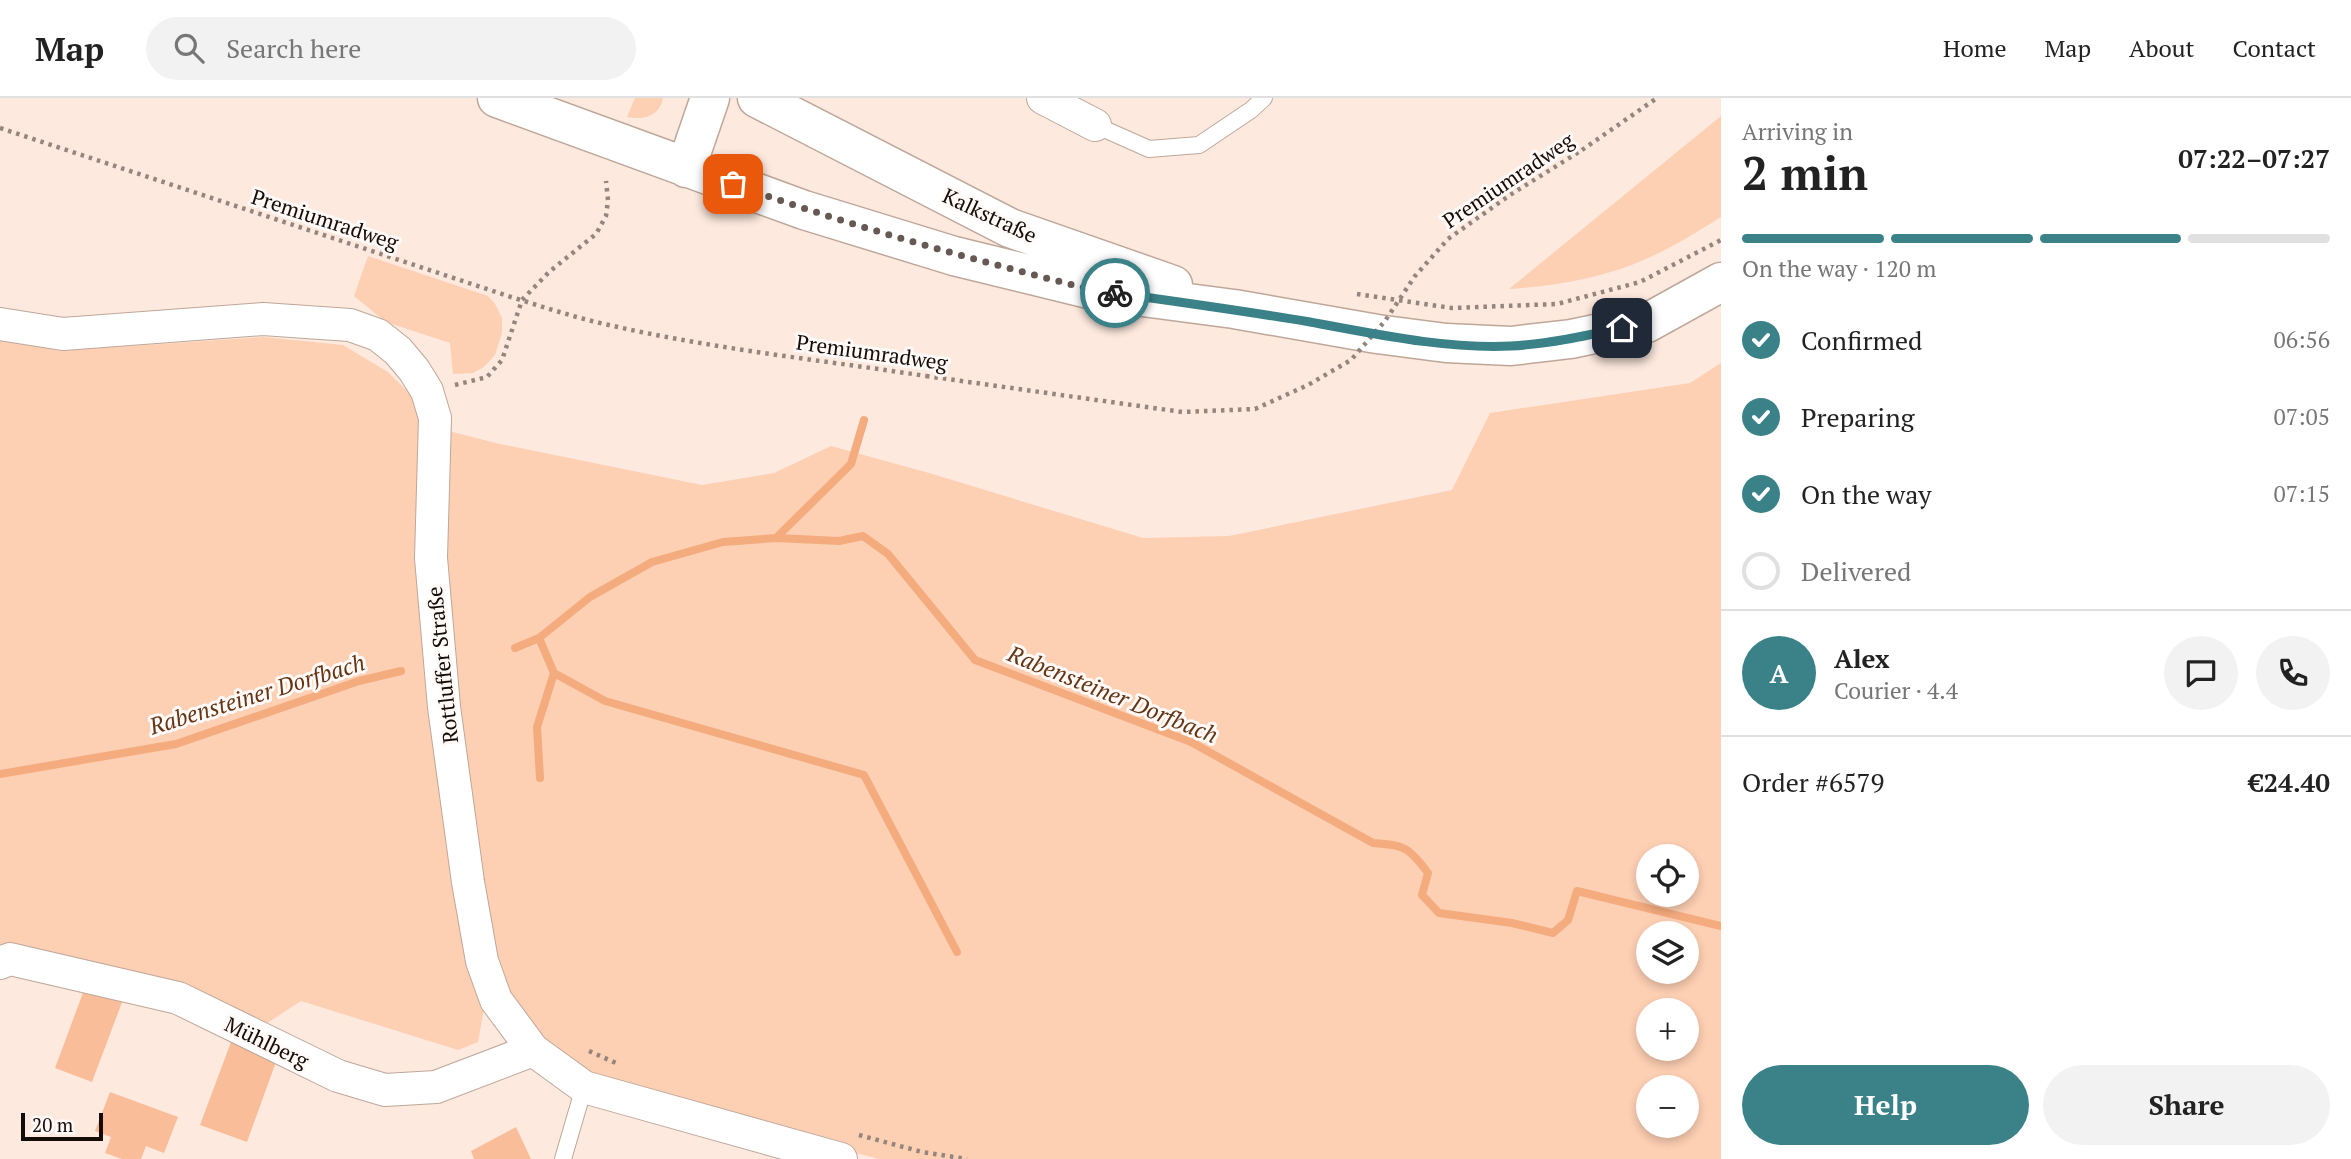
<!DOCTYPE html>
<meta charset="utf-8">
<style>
body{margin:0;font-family:"PT Serif",serif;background:#f2f2f2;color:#222;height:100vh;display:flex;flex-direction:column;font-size:26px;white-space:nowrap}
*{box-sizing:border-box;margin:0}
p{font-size:23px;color:#767676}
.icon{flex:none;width:38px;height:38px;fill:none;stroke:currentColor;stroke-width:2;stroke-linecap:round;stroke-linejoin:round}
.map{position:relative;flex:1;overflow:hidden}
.details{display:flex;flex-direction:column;background:#fff;width:630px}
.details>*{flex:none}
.controls{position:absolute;left:1636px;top:746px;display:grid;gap:14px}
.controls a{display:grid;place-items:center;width:63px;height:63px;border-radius:50%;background:#fff;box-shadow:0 4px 10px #0003;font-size:35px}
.scale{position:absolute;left:21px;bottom:18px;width:82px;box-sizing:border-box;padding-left:7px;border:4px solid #140c08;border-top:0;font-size:19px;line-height:24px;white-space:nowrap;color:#140c08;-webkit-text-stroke:5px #fffaf7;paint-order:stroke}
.pin{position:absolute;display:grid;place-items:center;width:60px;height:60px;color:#fff;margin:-30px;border-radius:14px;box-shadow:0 4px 10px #0006}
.courier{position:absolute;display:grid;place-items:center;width:70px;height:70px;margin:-35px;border:5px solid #3a8288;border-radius:50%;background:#fff;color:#222;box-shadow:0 2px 9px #0007}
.overview em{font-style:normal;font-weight:700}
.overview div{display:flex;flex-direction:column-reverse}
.overview{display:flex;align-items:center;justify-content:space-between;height:119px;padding:0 21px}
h1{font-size:46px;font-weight:700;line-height:52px}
.bar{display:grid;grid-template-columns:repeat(4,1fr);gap:10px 7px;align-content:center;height:84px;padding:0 21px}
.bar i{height:9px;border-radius:5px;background:#e0e0e0}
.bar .selected{background:#3a8288}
.bar p{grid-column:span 4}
.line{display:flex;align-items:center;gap:18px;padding:0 21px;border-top:2px solid #e0e0e0}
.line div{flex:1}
.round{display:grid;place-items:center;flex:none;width:74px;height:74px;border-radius:37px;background:#f2f2f2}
ol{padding:0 21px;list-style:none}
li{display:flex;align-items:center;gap:21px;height:77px}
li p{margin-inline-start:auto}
li .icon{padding:7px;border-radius:50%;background:#3a8288;color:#fff;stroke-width:4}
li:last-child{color:#767676}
li i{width:38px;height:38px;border:4px solid #e0e0e0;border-radius:50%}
.button{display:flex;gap:14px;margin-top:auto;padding:14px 21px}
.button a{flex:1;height:80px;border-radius:42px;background:#3a8288;color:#fff;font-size:28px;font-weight:700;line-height:80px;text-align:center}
.button a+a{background:#f2f2f2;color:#222}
header{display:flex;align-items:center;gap:42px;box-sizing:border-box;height:98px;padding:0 35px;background:#fff;border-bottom:2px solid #e0e0e0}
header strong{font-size:33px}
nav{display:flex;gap:38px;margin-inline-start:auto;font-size:24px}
.search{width:490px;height:63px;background:#f2f2f2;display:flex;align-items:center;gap:18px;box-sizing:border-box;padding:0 24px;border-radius:38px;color:#767676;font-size:26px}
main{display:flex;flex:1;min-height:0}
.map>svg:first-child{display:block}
</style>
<header>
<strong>Map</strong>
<div class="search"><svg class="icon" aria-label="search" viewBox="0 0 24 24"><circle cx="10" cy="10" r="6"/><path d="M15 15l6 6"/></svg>Search here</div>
<nav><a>Home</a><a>Map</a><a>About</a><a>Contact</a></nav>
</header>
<main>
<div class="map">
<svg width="1721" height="1061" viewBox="0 0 1721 1061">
<rect width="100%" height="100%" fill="#fde9de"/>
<path fill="#fdcfb3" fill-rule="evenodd" d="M 635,0 L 663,0 C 659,19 644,22 627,19 Z
M 1721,18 L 1721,119 C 1697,134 1672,150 1646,161 C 1603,180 1556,188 1509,191 Z
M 368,158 L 488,198 L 495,206 L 502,220 L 502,235 L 495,257 L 484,269 L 473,275 L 453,276 L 450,245 L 386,224 L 354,198 Z
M 0,238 L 59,253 L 263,239 L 343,247 L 388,274 L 411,297 L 420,319 L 484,911 L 478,944 L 458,952 L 301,903 L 255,933 L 0,859 Z
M 1721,265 L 1721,1061 L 879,1061 L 644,998 L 575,968 L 534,935 L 504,897 L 492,863 L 457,606 L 445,460 L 445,332 L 500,346 L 702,387 L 774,375 L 831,348 L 929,375 L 1143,440 L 1229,438 L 1452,392 L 1490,315 L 1690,285 ZM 1648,758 L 1687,758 L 1687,796 L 1648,796 ZM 1648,835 L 1687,835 L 1687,873 L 1648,873 ZM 1648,912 L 1687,912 L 1687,950 L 1648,950 ZM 1648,989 L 1687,989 L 1687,1027 L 1648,1027 Z"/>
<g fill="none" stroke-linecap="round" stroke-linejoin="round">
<path stroke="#f4ab7e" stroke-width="8" d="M 776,440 L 851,366 L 864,322
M 539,540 L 554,575 L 605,603 L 864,677 L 957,854
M 515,550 L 539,540 L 590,499 L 652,464 L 723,444 L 776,440 L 839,443 L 863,438 L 888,456 L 975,562 L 1191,644 L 1373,745 C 1404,747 1409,749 1428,775 L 1422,797 L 1439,815 L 1512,825 L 1553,835 L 1568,822 L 1577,793 L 1721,828
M 0,676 L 176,646 L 359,583 L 401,573
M 540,680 L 537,629 L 554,575"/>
</g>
<path fill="#f9bd99" d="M 87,884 L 124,899 L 92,984 L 55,970 Z
M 231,944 L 277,961 L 247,1044 L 200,1027 Z
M 110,994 L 178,1019 L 164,1055 L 146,1048 L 141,1061 L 122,1061 L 105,1055 L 111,1039 L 95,1033 Z
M 516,1029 L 531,1061 L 474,1061 L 471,1053 Z"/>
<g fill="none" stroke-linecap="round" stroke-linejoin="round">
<g stroke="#bea799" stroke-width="18">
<path id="service" d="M 1095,27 L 1149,51 L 1199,47 L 1251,12 L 1264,0
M 563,1061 L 584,989"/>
</g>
<g stroke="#bea799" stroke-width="34">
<path id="minor" d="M 1043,0 L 1095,27
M 0,226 L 63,236 L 263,221 L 350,227 L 378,237 L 398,253 L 414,272 L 427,293 L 435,320 L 431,460 L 444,609 L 468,784 L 482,863 L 496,902 L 533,952 L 584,989 L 841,1061
M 0,865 L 10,861 L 178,900 L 338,978 L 385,992 L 436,989 L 533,952"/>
</g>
<g stroke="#bea799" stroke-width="41">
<path id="secondary" d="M 497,0 L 804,112 L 954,158 L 1097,193 L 1234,211 L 1377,236 L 1446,245 L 1511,248 L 1571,241 L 1647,225 L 1721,184
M 757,0 L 1010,130 L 1173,187
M 686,70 L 710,0"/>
</g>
<path stroke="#94867e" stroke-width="4.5" stroke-dasharray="3.5 5" stroke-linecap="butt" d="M 0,30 L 511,199 C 544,209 576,220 609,227 C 713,251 821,262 926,278
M 1582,52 L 1657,0
M 1357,196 L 1452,210 L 1557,206 L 1640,184 L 1721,142
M 455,287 L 487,279 L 502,262 L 522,202 L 549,174 L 596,136 L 606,118 L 608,102 L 606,83
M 589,953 L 616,965
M 859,1037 L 922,1054 L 967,1061"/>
<use href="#service" stroke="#fff" stroke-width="16"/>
<use href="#minor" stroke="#fff" stroke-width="32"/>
<use href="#secondary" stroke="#fff" stroke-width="38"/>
<path stroke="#94867e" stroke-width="4.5" stroke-dasharray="3.5 5" stroke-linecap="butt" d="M 926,278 L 1182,314 L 1255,311 L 1308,287 L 1351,262 L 1385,223 L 1415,178 L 1448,141 L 1510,97 L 1582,52"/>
</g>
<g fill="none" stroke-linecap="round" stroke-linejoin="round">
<path stroke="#665953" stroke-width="7" stroke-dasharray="0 12.6" d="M 733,86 C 853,129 974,162 1097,193 L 1115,195"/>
<path stroke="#3a8288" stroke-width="9" d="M 1115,195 C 1180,204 1245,213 1310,224 C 1376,236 1444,251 1511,248 C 1548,246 1585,238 1622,230"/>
</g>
<g text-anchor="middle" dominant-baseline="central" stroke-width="6" stroke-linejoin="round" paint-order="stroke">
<g font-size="21" fill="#140c08" stroke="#fffaf7">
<text transform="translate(1508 82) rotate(-34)">Premiumradweg</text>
<text transform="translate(990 117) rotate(25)">Kalkstraße</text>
<text transform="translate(325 121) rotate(18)">Premiumradweg</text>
<text transform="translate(872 254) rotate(8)">Premiumradweg</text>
<text transform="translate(442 567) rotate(-96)">Rottluffer Straße</text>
<text transform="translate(267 944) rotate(26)">Mühlberg</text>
</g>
<g font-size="23" font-style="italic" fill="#643514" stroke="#fffaf7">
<text transform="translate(257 596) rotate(-17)">Rabensteiner Dorfbach</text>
<text transform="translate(1113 596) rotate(22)">Rabensteiner Dorfbach</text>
</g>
</g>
</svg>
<div class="controls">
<a><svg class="icon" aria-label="locate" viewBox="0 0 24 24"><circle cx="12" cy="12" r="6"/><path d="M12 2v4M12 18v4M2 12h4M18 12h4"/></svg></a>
<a><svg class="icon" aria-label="layers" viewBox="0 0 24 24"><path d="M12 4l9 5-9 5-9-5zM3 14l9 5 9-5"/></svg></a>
<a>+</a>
<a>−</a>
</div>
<div class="scale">20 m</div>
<div class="pin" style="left:733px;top:86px;background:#ea580c"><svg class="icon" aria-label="bag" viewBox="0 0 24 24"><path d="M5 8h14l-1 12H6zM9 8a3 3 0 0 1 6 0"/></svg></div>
<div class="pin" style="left:1622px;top:230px;background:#1f2937"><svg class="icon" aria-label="home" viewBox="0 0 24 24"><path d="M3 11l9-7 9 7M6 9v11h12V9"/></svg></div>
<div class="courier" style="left:1115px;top:195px"><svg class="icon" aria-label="bike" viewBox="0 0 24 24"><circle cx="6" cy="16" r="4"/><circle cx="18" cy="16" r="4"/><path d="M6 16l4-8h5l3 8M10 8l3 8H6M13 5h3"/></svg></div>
</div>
<section class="details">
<div class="overview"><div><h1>2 min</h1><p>Arriving in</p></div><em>07:22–07:27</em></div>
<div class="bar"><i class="selected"></i><i class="selected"></i><i class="selected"></i><i></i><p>On the way · 120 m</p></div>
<ol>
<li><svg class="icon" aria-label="check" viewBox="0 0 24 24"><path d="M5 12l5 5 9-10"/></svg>Confirmed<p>06:56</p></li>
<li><svg class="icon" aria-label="check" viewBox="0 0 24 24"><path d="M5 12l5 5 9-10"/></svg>Preparing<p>07:05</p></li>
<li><svg class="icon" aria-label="check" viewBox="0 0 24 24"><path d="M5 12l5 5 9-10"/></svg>On the way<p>07:15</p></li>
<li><i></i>Delivered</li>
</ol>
<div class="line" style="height:126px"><b class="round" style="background:#3a8288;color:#fff">A</b><div><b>Alex</b><p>Courier · 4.4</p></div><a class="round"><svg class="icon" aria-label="chat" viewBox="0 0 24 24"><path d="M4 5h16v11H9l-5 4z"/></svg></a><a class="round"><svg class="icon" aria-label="phone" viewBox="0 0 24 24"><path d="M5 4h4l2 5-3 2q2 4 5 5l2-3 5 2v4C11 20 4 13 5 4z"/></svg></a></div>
<div class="line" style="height:91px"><div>Order #6579</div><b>€24.40</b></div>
<div class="button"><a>Help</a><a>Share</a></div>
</section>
</main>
